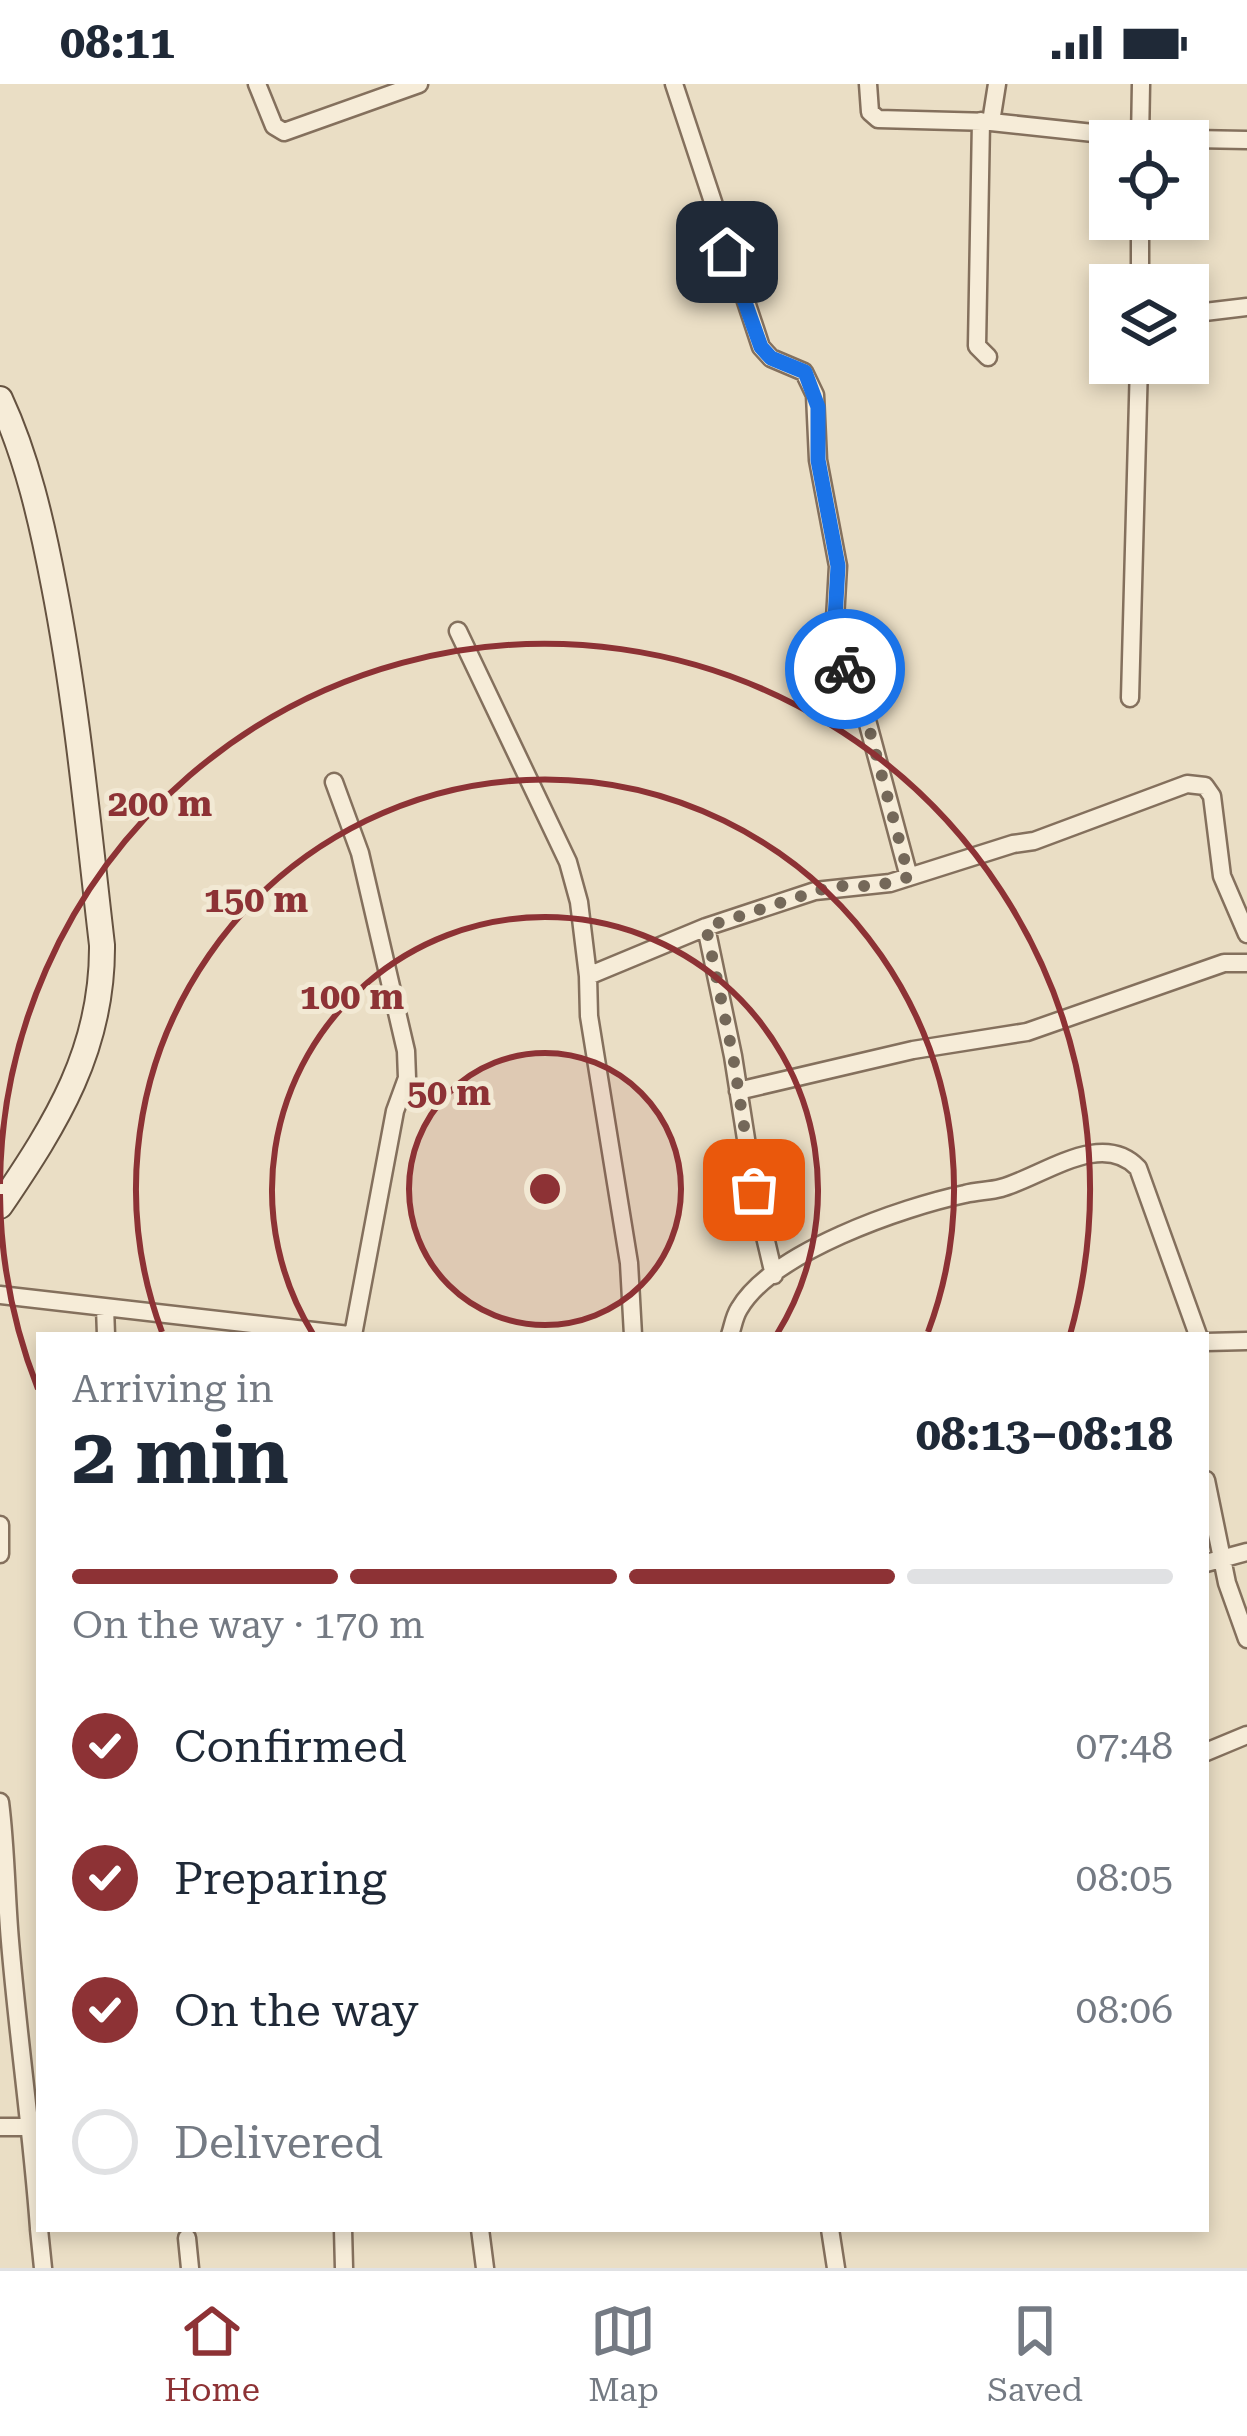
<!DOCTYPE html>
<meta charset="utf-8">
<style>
body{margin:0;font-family:"Roboto Serif",serif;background:#f2f2f3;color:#1f2937;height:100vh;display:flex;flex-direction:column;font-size:45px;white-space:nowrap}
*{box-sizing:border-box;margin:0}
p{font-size:39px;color:#747a83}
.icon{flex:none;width:66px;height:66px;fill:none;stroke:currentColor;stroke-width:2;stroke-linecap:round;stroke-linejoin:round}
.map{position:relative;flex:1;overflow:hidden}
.side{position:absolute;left:36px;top:1248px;width:1173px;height:900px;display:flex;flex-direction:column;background:#fff;border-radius:0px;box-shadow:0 6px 18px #0003}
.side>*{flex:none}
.controls{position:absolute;left:1089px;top:36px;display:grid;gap:24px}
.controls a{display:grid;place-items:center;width:120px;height:120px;border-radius:0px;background:#fff;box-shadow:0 6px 18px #0003;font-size:60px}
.pin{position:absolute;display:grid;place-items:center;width:102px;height:102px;color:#fff;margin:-51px;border-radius:24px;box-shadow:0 6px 18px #0006}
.courier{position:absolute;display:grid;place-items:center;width:120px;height:120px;margin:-60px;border:9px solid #1a73e8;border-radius:50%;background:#fff;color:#222;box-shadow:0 3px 15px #0007}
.head em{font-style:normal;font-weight:700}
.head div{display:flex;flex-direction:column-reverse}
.head{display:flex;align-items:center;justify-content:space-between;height:204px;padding:0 36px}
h1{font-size:78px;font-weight:700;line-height:90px}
.bar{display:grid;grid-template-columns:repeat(4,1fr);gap:18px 12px;align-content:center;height:144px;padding:0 36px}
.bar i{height:15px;border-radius:9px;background:#e0e1e3}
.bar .current{background:#8d3235}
.bar p{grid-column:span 4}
ol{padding:0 36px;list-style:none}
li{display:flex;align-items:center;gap:36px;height:132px}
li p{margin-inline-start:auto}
li .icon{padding:12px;border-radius:50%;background:#8d3235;color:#fff;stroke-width:4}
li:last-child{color:#747a83}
li i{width:66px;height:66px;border:6px solid #e0e1e3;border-radius:50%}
.status{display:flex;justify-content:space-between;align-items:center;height:84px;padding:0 60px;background:#fff;direction:ltr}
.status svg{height:33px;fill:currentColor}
.menu{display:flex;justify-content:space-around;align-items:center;height:168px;border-top:3px solid #e0e1e3;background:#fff;font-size:33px;color:#747a83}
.menu a{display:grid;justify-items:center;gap:6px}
.menu .current{color:#8d3235}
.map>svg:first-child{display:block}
</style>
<div class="status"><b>08:11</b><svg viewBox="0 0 49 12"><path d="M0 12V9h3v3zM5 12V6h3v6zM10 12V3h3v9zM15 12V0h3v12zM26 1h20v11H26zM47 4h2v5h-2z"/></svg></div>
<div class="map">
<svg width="1247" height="2184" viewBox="0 0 1247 2184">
<rect width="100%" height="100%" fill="#eadec5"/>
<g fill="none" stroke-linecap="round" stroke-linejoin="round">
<g stroke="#84705d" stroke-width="21">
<path id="street" d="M 257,0 L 274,42 L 284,48 L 419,0
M 674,0 L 761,263 L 771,274 L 804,288 L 815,311 L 818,376 L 838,482 L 834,553 L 868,640 L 909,793
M 868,0 L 870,28 L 878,35 L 991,38 L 1140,54 L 1247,56
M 981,37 L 977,262 L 988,273
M 991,38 L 997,0
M 1140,57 L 1141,0
M 1140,201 L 1140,135
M 1188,230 L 1247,223
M 458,547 L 568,778 L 579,818 L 588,892
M 1130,614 L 1139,279
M 334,698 L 360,769 L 406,967 L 407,994 L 395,1027 L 353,1251
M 706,843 L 733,972 L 754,1106 L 774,1191
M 738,1007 L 913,966 L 1027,948 L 1224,879 L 1247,879
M 0,1211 L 349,1251
M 105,1223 L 106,1251
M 633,1251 L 629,1179 L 589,932 L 588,892 L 706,843 L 815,807 L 890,799 L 1013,760 L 1034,757 L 1187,700 L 1205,702 L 1212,712 L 1222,792 L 1247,850
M 730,1251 C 733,1242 734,1233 739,1225 C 772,1168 903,1123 965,1110 C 977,1107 990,1107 1001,1104 C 1042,1093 1101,1045 1138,1084 L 1198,1251
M 1206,1258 L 1247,1257
M 1206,1396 L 1227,1499 L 1247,1555
M 0,1441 L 0,1470
M 1206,1479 L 1247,1468
M 1206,1668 L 1247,1651
M 0,1718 C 6,1765 6,1811 10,1857 C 18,1953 32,2048 39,2144
M 0,2043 L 28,2043
M 39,2145 L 43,2184
M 343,2145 L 344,2184
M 480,2145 L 485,2184
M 830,2145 L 836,2184
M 187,2154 L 190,2184"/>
</g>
<g stroke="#655240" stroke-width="28">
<path id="secondary" d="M 0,315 C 27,373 42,439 54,502 C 77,620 88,741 102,861 C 103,965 57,1038 0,1122"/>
</g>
<use href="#street" stroke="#f6ecd8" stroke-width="16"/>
<use href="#secondary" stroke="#f6ecd8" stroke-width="24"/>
</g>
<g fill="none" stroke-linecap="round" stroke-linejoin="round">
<path stroke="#746859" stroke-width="12" stroke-dasharray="0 21.6" d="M 754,1106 L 733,972 L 706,843 L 832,802 L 876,802 L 909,793 L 868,640 L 845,585"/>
<path stroke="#1a73e8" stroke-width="15" d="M 727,168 L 761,263 L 771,274 L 805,288 L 818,323 L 818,376 L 838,482 L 834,553 L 845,585"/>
</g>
<circle cx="545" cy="1105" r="136" fill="#8d3235" fill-opacity=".12"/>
<g fill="none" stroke="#8d3235" stroke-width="6">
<circle cx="545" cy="1105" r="136"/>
<path d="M313 1250A273 273 0 1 1 777 1250"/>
<path d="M162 1248A409 409 0 1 1 928 1248"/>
<path d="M38 1305A545 545 0 0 1 0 1110M0 1100A545 545 0 1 1 1070 1251"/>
</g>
<circle cx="545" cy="1105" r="18" fill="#8d3235" stroke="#f2e9d4" stroke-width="6"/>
<g font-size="36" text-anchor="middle" font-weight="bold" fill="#8d3235" stroke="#f2e9d4" stroke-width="10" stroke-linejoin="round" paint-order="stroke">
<text x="160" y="732">200 m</text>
<text x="256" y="828">150 m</text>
<text x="352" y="925">100 m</text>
<text x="449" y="1021">50 m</text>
</g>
</svg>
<div class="controls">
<a><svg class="icon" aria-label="locate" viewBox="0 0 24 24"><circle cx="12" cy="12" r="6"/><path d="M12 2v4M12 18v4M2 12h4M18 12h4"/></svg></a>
<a><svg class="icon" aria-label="layers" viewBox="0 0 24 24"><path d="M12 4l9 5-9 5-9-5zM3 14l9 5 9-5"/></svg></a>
</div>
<div class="pin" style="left:754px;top:1106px;background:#ea580c"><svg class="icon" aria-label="bag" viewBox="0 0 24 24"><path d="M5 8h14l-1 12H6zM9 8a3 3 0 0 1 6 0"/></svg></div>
<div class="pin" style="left:727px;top:168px;background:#1f2937"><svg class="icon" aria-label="home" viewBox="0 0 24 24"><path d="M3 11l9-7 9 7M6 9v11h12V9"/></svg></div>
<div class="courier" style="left:845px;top:585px"><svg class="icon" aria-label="bike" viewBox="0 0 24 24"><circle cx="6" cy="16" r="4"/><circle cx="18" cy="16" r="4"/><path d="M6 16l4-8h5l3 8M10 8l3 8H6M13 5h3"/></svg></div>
<section class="side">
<div class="head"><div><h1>2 min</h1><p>Arriving in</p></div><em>08:13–08:18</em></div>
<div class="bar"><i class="current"></i><i class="current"></i><i class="current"></i><i></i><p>On the way · 170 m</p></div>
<ol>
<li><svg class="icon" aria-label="check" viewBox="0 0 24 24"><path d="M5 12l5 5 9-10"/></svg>Confirmed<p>07:48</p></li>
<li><svg class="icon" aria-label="check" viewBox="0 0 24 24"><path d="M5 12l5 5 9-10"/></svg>Preparing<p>08:05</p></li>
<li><svg class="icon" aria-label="check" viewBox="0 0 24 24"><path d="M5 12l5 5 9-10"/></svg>On the way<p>08:06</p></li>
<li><i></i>Delivered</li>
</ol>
</section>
</div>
<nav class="menu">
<a class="current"><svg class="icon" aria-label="home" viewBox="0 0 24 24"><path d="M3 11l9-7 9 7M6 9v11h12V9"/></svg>Home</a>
<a><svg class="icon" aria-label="map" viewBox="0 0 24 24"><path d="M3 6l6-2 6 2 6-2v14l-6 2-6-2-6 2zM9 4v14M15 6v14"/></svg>Map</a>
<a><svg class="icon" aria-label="saved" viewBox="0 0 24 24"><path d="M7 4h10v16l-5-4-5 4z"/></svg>Saved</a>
</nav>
